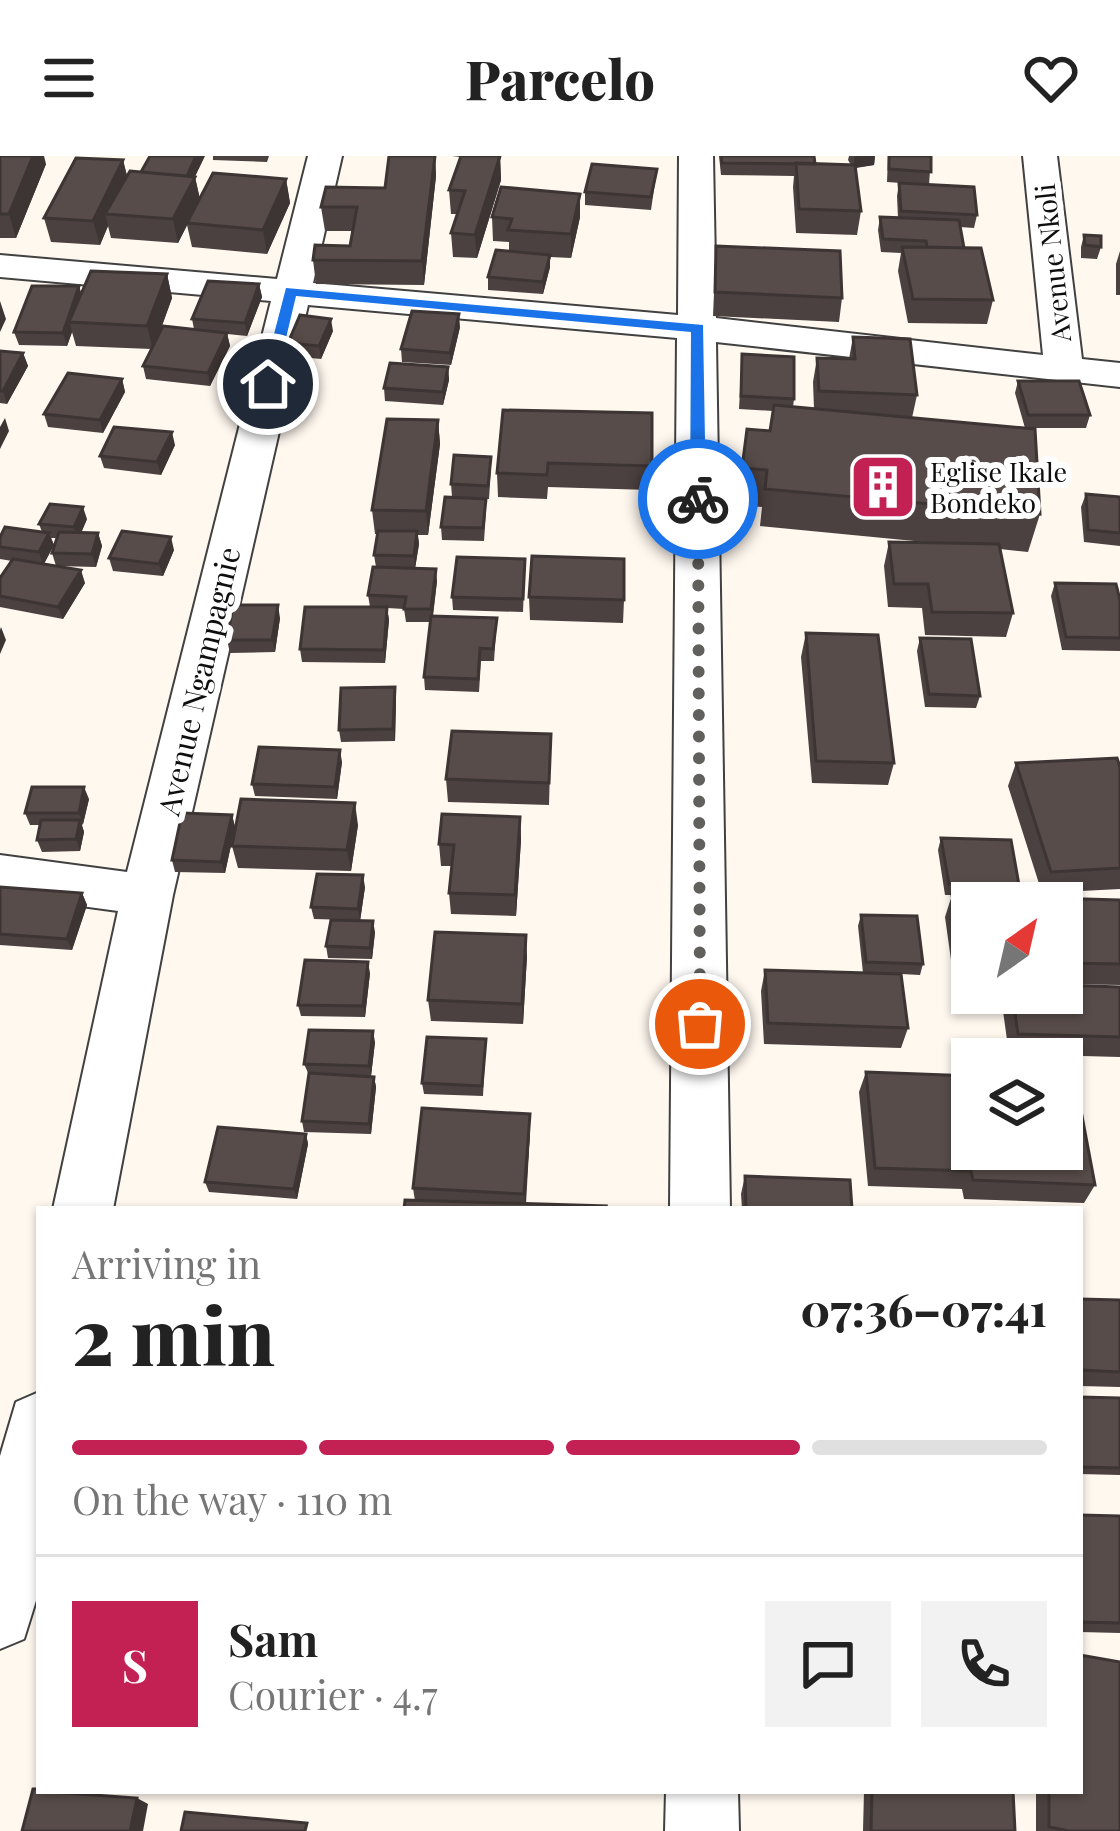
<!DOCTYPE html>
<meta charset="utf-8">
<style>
body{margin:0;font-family:"Playfair Display",serif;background:#f2f2f2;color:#222;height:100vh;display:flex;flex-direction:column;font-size:45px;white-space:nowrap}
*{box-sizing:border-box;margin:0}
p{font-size:39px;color:#767676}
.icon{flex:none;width:66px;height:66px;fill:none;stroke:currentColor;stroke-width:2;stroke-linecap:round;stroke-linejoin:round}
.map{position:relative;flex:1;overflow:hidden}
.drawer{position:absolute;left:36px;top:1050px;width:1047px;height:588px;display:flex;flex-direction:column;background:#fff;border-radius:0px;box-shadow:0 3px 9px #0004}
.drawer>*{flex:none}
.needle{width:78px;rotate:34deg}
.fabs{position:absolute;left:951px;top:726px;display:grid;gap:24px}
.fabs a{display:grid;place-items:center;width:132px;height:132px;border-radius:0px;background:#fff;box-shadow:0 3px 9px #0004;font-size:60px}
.pin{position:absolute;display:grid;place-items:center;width:102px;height:102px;color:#fff;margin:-51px;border:6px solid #fff;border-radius:50%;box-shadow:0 3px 12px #0007}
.courier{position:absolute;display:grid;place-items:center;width:120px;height:120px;margin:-60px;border:9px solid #1a73e8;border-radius:50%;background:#fff;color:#222;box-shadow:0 3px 15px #0007}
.headline em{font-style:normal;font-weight:800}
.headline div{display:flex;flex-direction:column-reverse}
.headline{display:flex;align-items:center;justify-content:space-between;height:204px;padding:0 36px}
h1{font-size:78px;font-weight:800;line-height:90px}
.bar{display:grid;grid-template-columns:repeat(4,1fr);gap:18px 12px;align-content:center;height:144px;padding:0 36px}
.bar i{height:15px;border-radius:9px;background:#e0e0e0}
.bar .active{background:#c32153}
.bar p{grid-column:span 4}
.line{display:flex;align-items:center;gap:30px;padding:0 36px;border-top:3px solid #e0e0e0}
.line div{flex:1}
.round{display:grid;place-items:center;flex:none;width:126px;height:126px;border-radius:0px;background:#f2f2f2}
header{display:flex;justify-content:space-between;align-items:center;height:156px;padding:0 36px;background:#fff;font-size:54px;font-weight:800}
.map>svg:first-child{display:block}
</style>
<header><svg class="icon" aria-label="menu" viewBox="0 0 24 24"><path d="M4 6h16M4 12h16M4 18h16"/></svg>Parcelo<svg class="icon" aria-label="heart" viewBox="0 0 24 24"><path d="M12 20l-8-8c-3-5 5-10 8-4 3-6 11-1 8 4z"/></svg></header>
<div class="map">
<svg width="1120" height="1675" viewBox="0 0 1120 1675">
<rect width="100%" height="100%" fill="#fff8ef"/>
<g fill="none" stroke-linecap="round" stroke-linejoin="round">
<g stroke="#414141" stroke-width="4">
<path id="street" d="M 308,0 L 342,0 L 313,127 L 678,159 L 679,0 L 713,0 L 716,162 L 1043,199 L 1023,0 L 1057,0 L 1082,203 L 1120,207 L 1120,231 L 716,186 L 730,1053 L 670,1053 L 677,182 L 308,149 L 173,739 L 113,1053 L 53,1053 L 118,755 L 0,739 L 0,699 L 127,716 L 271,145 L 0,121 L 0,99 L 277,123 Z
M 39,1236 L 39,1435 L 24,1483 L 0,1493 L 0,1300 L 16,1246 Z
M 666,1635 L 738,1635 L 739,1675 L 665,1675 Z"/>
</g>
<use href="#street" fill="#fff" fill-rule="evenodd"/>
</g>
<path fill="#4b4140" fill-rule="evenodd" d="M 0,0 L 46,8 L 16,82 L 0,82 Z
M 213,0 L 269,0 L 267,6 L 213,4 Z
M 435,0 L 436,20 L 424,129 L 316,128 L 313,104 L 350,90 L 352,75 L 325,75 L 321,51 L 385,32 Z
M 452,0 L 500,0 L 501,24 L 477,102 L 453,101 L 451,77 L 457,58 L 451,58 L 449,34 L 460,1 Z
M 719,0 L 814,0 L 815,8 L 851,9 L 848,4 L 849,0 L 875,0 L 874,9 L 856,12 L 861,55 L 857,79 L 796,77 L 793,31 L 794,20 L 721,19 Z
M 888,0 L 931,0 L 929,29 L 887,26 Z
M 123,4 L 127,20 L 195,21 L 200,43 L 286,23 L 290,47 L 267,98 L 192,91 L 187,69 L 178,87 L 111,82 L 108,70 L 100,89 L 51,86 L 44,62 Z
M 657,13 L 651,54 L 585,49 L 585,36 Z
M 899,27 L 977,59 L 974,72 L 960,71 L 964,92 L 993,144 L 987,168 L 908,167 L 898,115 L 901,97 L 881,96 L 878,74 L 880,61 L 898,62 L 897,40 Z
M 492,61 L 580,61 L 571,102 L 550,101 L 550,111 L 543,138 L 488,134 L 488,121 L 509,95 L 509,86 L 493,85 Z
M 1084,79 L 1101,91 L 1097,103 L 1081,102 L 1081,91 Z
M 716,90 L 842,142 L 839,166 L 713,160 Z
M 1120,95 L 1120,139 L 1116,139 L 1116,108 Z
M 167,118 L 172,142 L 158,181 L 194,173 L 192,163 L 259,128 L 262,141 L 247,180 L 227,178 L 230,190 L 210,230 L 146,223 L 143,210 L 151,193 L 76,190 L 72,176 L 67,190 L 19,189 L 14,176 L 79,130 L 81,137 Z
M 460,171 L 451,209 L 402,206 L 401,193 Z
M 333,175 L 321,203 L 290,200 L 288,187 Z
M 853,181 L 917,239 L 912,262 L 1025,272 L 1015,237 L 1018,225 L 1090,259 L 1086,272 L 1026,272 L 1040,358 L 1028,396 L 1000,393 L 1013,457 L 1006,481 L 925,479 L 922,452 L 888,451 L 884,410 L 889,386 L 935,387 L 760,370 L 762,351 L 738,349 L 747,273 L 770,275 L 773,255 L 739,253 L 742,198 L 794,243 L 793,251 L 814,253 L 813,226 L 817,202 L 849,203 Z
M 0,195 L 23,197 L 28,210 L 7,248 L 0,247 Z
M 448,211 L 449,224 L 443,249 L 385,245 L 384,232 Z
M 122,223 L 125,236 L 103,277 L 48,271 L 44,258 Z
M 503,254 L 652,310 L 650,334 L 548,331 L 547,343 L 498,341 L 497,317 Z
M 438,264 L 440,288 L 428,379 L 418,379 L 419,388 L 415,412 L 437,425 L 433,460 L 497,462 L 494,505 L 481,505 L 479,536 L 425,534 L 424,521 L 430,466 L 406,466 L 404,453 L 387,452 L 389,464 L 385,507 L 302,506 L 300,493 L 370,451 L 368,439 L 376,411 L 374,399 L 377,378 L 375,378 L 372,354 Z
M 175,289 L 161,319 L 104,312 L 100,300 Z
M 491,313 L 489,343 L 452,341 L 451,328 Z
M 1086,338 L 1120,341 L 1120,390 L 1084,386 L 1081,351 Z
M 486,356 L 484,385 L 442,384 L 441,371 Z
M 87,363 L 81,377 L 98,377 L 102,390 L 96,411 L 57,410 L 85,427 L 63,463 L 0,451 L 0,422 L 12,405 L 0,403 L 0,381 L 42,376 L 39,368 ZM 51,382 L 57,382 L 52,397 L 56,410 L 44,408 L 54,389 Z
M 174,394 L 163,420 L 113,415 L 109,402 Z
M 525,403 L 523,456 L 453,454 L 452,441 Z
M 1055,427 L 1120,444 L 1120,495 L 1062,494 L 1051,440 Z
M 529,441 L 624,444 L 623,467 L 530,464 Z
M 280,462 L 275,496 L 230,497 L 227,484 Z
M 806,477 L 894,607 L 888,629 L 812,627 L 801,501 Z
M 920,482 L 980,540 L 976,552 L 925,551 L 917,495 Z
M 395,531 L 396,543 L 395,585 L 341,586 L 339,574 Z
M 551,578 L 549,649 L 448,646 L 446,623 Z
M 342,606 L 337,643 L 255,640 L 252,628 Z
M 1016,607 L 1120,611 L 1120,733 L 1042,737 L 1008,630 Z
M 89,643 L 83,668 L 82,669 L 84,676 L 80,695 L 42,696 L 37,684 L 40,669 L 30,669 L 25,657 Z
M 232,659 L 235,671 L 225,717 L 175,716 L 172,704 Z
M 520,661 L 521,684 L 516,760 L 451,758 L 449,737 L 452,710 L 441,710 L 439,688 Z
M 358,669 L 351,715 L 238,712 L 232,690 Z
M 941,682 L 1019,729 L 1015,741 L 1120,744 L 1120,829 L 1062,828 L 1062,747 L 972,747 L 972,826 L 954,825 L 945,761 L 952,739 L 945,739 L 938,694 Z
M 0,731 L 82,737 L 87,749 L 72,794 L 0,789 Z
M 365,731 L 360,765 L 375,776 L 372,803 L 328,802 L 326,790 L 349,764 L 314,763 L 311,751 Z
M 861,759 L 923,808 L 920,819 L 901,818 L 908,872 L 901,892 L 764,888 L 761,835 L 765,814 L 863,817 L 858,770 Z
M 527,800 L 523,868 L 431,865 L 428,844 Z
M 370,817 L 365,861 L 301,860 L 298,849 Z
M 1120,831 L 1120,901 L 1009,898 L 1002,848 L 1006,837 L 1062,837 Z
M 486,883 L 483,940 L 424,938 L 422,927 Z
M 375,886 L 371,920 L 374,921 L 376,931 L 371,978 L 304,976 L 302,965 L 309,919 L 304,908 Z
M 866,916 L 1095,1029 L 1084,1047 L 964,1043 L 962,1033 L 868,1030 L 859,936 Z
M 530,977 L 526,1048 L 415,1045 L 413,1032 Z
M 306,978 L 308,988 L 297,1043 L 209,1036 L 205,1026 Z
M 745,1020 L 852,1053 L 742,1053 L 741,1038 Z
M 1080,1143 L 1120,1144 L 1120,1231 L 1080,1230 Z
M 1080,1241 L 1120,1242 L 1120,1319 L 1080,1318 Z
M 1080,1359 L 1120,1360 L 1120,1477 L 1080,1476 Z
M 864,1635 L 1013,1635 L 1015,1675 L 863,1675 Z
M 1036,1635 L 1080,1635 L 1120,1675 L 1036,1675 Z"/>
<path fill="#3d3534" d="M 33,0 L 44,0 L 46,8 L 16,82 L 9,58 Z
M 196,0 L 205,0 L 193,25 L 195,21 L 200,44 L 178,87 L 173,63 L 187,20 Z
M 435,0 L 436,20 L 424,129 L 422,105 Z
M 500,0 L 501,24 L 477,102 L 475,79 Z
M 855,0 L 875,0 L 874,9 L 853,12 Z
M 123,4 L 129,28 L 105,58 L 108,70 L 100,89 L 93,65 Z
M 286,23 L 290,47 L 267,98 L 263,74 Z
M 580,38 L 580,61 L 571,102 L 571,78 Z
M 550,99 L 550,111 L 543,138 L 543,126 Z
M 167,118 L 172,142 L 153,194 L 147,170 Z
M 259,128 L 262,141 L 247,180 L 245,167 Z
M 79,130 L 83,143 L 69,166 L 72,176 L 67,190 L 63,177 Z
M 0,145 L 6,163 L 0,176 Z
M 459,158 L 460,171 L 451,209 L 450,197 Z
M 331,163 L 333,175 L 321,203 L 319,190 Z
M 227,177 L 230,190 L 210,230 L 208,217 Z
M 23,197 L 28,210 L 7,248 L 3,235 Z
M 448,211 L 449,224 L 443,249 L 443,236 Z
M 122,223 L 125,236 L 103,277 L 100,264 Z
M 5,262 L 9,275 L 0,293 L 0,271 Z
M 438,264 L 440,288 L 428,379 L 426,355 Z
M 172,276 L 175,289 L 161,319 L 157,306 Z
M 83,351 L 87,363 L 78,384 L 74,371 Z
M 417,375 L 419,388 L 415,413 L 414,400 Z
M 49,377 L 54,389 L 43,409 L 39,396 Z
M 98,377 L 102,390 L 96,411 L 92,398 Z
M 171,381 L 174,394 L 163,420 L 159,408 Z
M 436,413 L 437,425 L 432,466 L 431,453 Z
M 81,414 L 85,427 L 63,463 L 58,451 Z
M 278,449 L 280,462 L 275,496 L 272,484 Z
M 387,451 L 389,464 L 385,507 L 384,494 Z
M 1,471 L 6,484 L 0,498 L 0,474 Z
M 395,531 L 396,543 L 395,585 L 393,573 Z
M 340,594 L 342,606 L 337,643 L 335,631 Z
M 84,631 L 89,643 L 83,668 L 79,657 Z
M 355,647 L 358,669 L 351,715 L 347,694 Z
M 232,659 L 235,671 L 225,717 L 221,706 Z
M 520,661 L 521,684 L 516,760 L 515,739 Z
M 80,664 L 84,676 L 80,695 L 76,683 Z
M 363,719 L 365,731 L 360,765 L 358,753 Z
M 82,737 L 87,749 L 72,794 L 67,783 Z
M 373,765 L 375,776 L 372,803 L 370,792 Z
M 526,779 L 527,800 L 523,868 L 522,848 Z
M 368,806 L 370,817 L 365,861 L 363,850 Z
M 373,875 L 375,886 L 371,920 L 369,910 Z
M 374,921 L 376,931 L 371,978 L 369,968 Z
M 530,958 L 530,977 L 525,1053 L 524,1038 Z
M 306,978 L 308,988 L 297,1043 L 294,1033 Z
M 137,1642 L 148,1648 L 143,1675 L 130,1675 Z"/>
<path fill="#574c4a" stroke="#3d3534" stroke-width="3" d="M 0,0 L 33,0 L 9,58 L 0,58 Z
M 150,0 L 196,0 L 187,20 L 141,16 Z
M 389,0 L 435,0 L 422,105 L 313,104 L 315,89 L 350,90 L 357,51 L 321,51 L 326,31 L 385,32 Z
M 461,0 L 500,0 L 475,79 L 451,77 L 465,35 L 449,34 Z
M 721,0 L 814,0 L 815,8 L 722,7 Z
M 889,0 L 931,0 L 931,16 L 889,13 Z
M 76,2 L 123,4 L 93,65 L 44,62 Z
M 796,7 L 855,9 L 861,55 L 799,53 Z
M 592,8 L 657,13 L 651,41 L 585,36 Z
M 130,15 L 195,21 L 173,63 L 105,58 Z
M 213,17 L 286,23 L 263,74 L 187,67 Z
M 899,27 L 974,31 L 977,59 L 901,55 Z
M 501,31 L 580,38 L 571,78 L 508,74 L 512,63 L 492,61 Z
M 880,61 L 959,64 L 964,92 L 927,91 L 926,85 L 883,83 Z
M 1084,79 L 1101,80 L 1101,91 L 1085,89 Z
M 716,90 L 840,95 L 842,142 L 715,136 Z
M 902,91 L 981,92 L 993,144 L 913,143 Z
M 496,94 L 550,99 L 543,126 L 488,121 Z
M 91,115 L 167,118 L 147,170 L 69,166 Z
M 208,125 L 259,128 L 245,167 L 192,163 Z
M 32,130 L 79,130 L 63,177 L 14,176 Z
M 412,155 L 459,158 L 450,197 L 401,193 Z
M 300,159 L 331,163 L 319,190 L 288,187 Z
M 163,170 L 227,177 L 208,217 L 143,210 Z
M 853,181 L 910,183 L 917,239 L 819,235 L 817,202 L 855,203 Z
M 0,195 L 23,197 L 3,235 L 0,235 Z
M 742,198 L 794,201 L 794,243 L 741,240 Z
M 390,207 L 448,211 L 443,236 L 384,232 Z
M 68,217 L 122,223 L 100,264 L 44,258 Z
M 1018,225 L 1079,225 L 1090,259 L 1028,259 Z
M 774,249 L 1035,273 L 1040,358 L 765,333 L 767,314 L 742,312 L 747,273 L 770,275 Z
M 503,254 L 652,257 L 652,310 L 548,307 L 547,319 L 497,317 Z
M 387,263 L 438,264 L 426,355 L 372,354 Z
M 114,271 L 172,276 L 157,306 L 100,300 Z
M 454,299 L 491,301 L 488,330 L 451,328 Z
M 1086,338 L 1120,341 L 1120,377 L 1088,374 Z
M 445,341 L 486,343 L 483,372 L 441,371 Z
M 50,348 L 83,351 L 74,371 L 39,368 Z
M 5,371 L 49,377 L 39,396 L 0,391 L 0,381 Z
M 122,375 L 171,381 L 159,408 L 109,402 Z
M 378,375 L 417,375 L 414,400 L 374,399 Z
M 59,376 L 98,377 L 92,398 L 52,397 Z
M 889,386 L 999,388 L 1013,457 L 932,456 L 928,428 L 894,428 Z
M 532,400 L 624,403 L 624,444 L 529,441 Z
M 457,401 L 525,403 L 523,443 L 452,441 Z
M 13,403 L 81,414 L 58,451 L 0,440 L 0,422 Z
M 373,411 L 436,413 L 431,453 L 404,453 L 406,441 L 368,439 Z
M 1055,427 L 1116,428 L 1120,444 L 1120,482 L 1066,481 Z
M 233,449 L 278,449 L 272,484 L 227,484 Z
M 305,451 L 387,451 L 384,494 L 300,493 Z
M 431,460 L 497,462 L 493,493 L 480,492 L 478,523 L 424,521 Z
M 806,477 L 878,479 L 894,607 L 816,605 Z
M 920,482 L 971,483 L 980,540 L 929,538 Z
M 395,531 L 393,573 L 339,574 L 341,532 Z
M 452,575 L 551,578 L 549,627 L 446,623 Z
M 259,591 L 340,594 L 335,631 L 252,628 Z
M 1117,602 L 1120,611 L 1120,712 L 1051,716 L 1016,607 Z
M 32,631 L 84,631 L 79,657 L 25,657 Z
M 241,643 L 355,647 L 347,694 L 232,690 Z
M 182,657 L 232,659 L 221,706 L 172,704 Z
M 442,658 L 520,661 L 515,739 L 449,737 L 454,689 L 439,688 Z
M 41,664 L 80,664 L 76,683 L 37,684 Z
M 941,682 L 1011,684 L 1019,729 L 949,728 Z
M 317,718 L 363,719 L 358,753 L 311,751 Z
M 0,731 L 82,737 L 67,783 L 0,778 Z
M 952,739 L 1120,744 L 1120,808 L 1062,807 L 1062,747 L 972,747 L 972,805 L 962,804 Z
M 861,759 L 917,760 L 923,808 L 866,806 Z
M 331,764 L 373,765 L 370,792 L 326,790 Z
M 435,776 L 526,779 L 522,848 L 428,844 Z
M 305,804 L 368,806 L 363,850 L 298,849 Z
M 765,814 L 901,818 L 908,872 L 768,867 Z
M 1062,829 L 1120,831 L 1120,881 L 1018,878 L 1012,837 L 1062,837 Z
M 309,874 L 373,875 L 369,910 L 304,908 Z
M 427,881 L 486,883 L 482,930 L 422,927 Z
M 866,916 L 972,920 L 972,993 L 1062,993 L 1062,922 L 1075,923 L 1095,1029 L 973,1024 L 971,1015 L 875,1012 Z
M 309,917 L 374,921 L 369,968 L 302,965 Z
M 422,952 L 530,958 L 524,1038 L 413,1032 Z
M 218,971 L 306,978 L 294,1033 L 205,1026 Z
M 745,1020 L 850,1024 L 852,1053 L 746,1053 Z
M 405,1044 L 606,1050 L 605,1053 L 404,1053 Z
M 1080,1143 L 1120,1144 L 1120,1216 L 1080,1214 Z
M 1080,1241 L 1120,1242 L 1120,1312 L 1080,1311 Z
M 1080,1359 L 1120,1360 L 1120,1467 L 1080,1466 Z
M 1080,1499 L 1120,1506 L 1120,1675 L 1069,1675 L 1049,1671 L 1049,1635 L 1080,1635 Z
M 33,1633 L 39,1633 L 39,1635 L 137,1642 L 130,1675 L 22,1675 Z
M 872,1635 L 1013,1635 L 1015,1675 L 871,1675 Z
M 185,1656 L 307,1667 L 305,1675 L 181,1675 Z"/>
<path fill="#1a73e8" d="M 286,132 L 703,169 L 706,343 L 698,348 L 690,343 L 691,176 L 296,140 L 275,228 L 268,232 L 261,228 Z"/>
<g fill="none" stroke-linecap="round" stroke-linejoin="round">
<path stroke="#62605d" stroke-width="12" stroke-dasharray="0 21.6" d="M 698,343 L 700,868"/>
</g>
<defs>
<g id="building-square" transform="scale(3.45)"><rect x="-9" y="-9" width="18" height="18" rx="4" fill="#c32153" stroke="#fff"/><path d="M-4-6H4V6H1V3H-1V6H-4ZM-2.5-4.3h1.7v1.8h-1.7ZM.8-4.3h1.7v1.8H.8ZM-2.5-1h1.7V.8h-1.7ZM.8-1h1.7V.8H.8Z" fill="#fff"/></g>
</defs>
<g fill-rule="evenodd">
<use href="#building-square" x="883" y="331"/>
</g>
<g text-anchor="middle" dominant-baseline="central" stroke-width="12" stroke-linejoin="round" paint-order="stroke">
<g font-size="27" fill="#0e0e0e" stroke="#fff">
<text transform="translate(1052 107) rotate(-96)">Avenue Nkoli</text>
</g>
<g font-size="27" fill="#0e0e0e" stroke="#fff" text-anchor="start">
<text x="930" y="315">Eglise Ikale<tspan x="930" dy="31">Bondeko</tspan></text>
</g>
<g font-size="30" fill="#0e0e0e" stroke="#fff">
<text transform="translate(198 525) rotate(-77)">Avenue Ngampagnie</text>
</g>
</g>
</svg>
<div class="fabs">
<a><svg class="needle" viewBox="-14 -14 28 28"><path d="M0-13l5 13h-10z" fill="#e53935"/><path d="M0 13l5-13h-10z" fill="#767676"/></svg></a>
<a><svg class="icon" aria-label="layers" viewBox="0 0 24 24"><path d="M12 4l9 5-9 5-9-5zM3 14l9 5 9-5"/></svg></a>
</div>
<div class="pin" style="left:700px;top:868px;background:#ea580c"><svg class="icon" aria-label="bag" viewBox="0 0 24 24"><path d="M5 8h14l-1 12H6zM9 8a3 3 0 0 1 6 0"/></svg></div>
<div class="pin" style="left:268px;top:228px;background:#1f2937"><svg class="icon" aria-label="home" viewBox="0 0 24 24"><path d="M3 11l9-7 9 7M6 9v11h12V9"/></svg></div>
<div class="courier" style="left:698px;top:343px"><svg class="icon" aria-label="bike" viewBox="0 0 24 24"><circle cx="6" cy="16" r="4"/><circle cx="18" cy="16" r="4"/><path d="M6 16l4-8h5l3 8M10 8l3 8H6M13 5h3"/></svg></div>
<section class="drawer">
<div class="headline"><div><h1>2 min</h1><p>Arriving in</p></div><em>07:36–07:41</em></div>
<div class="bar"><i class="active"></i><i class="active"></i><i class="active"></i><i></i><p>On the way · 110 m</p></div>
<div class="line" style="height:216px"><b class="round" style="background:#c32153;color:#fff">S</b><div><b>Sam</b><p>Courier · 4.7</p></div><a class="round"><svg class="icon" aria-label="chat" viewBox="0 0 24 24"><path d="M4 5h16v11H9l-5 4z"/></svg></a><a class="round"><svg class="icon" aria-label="phone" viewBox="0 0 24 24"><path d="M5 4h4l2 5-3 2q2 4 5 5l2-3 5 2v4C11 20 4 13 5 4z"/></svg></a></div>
</section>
</div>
